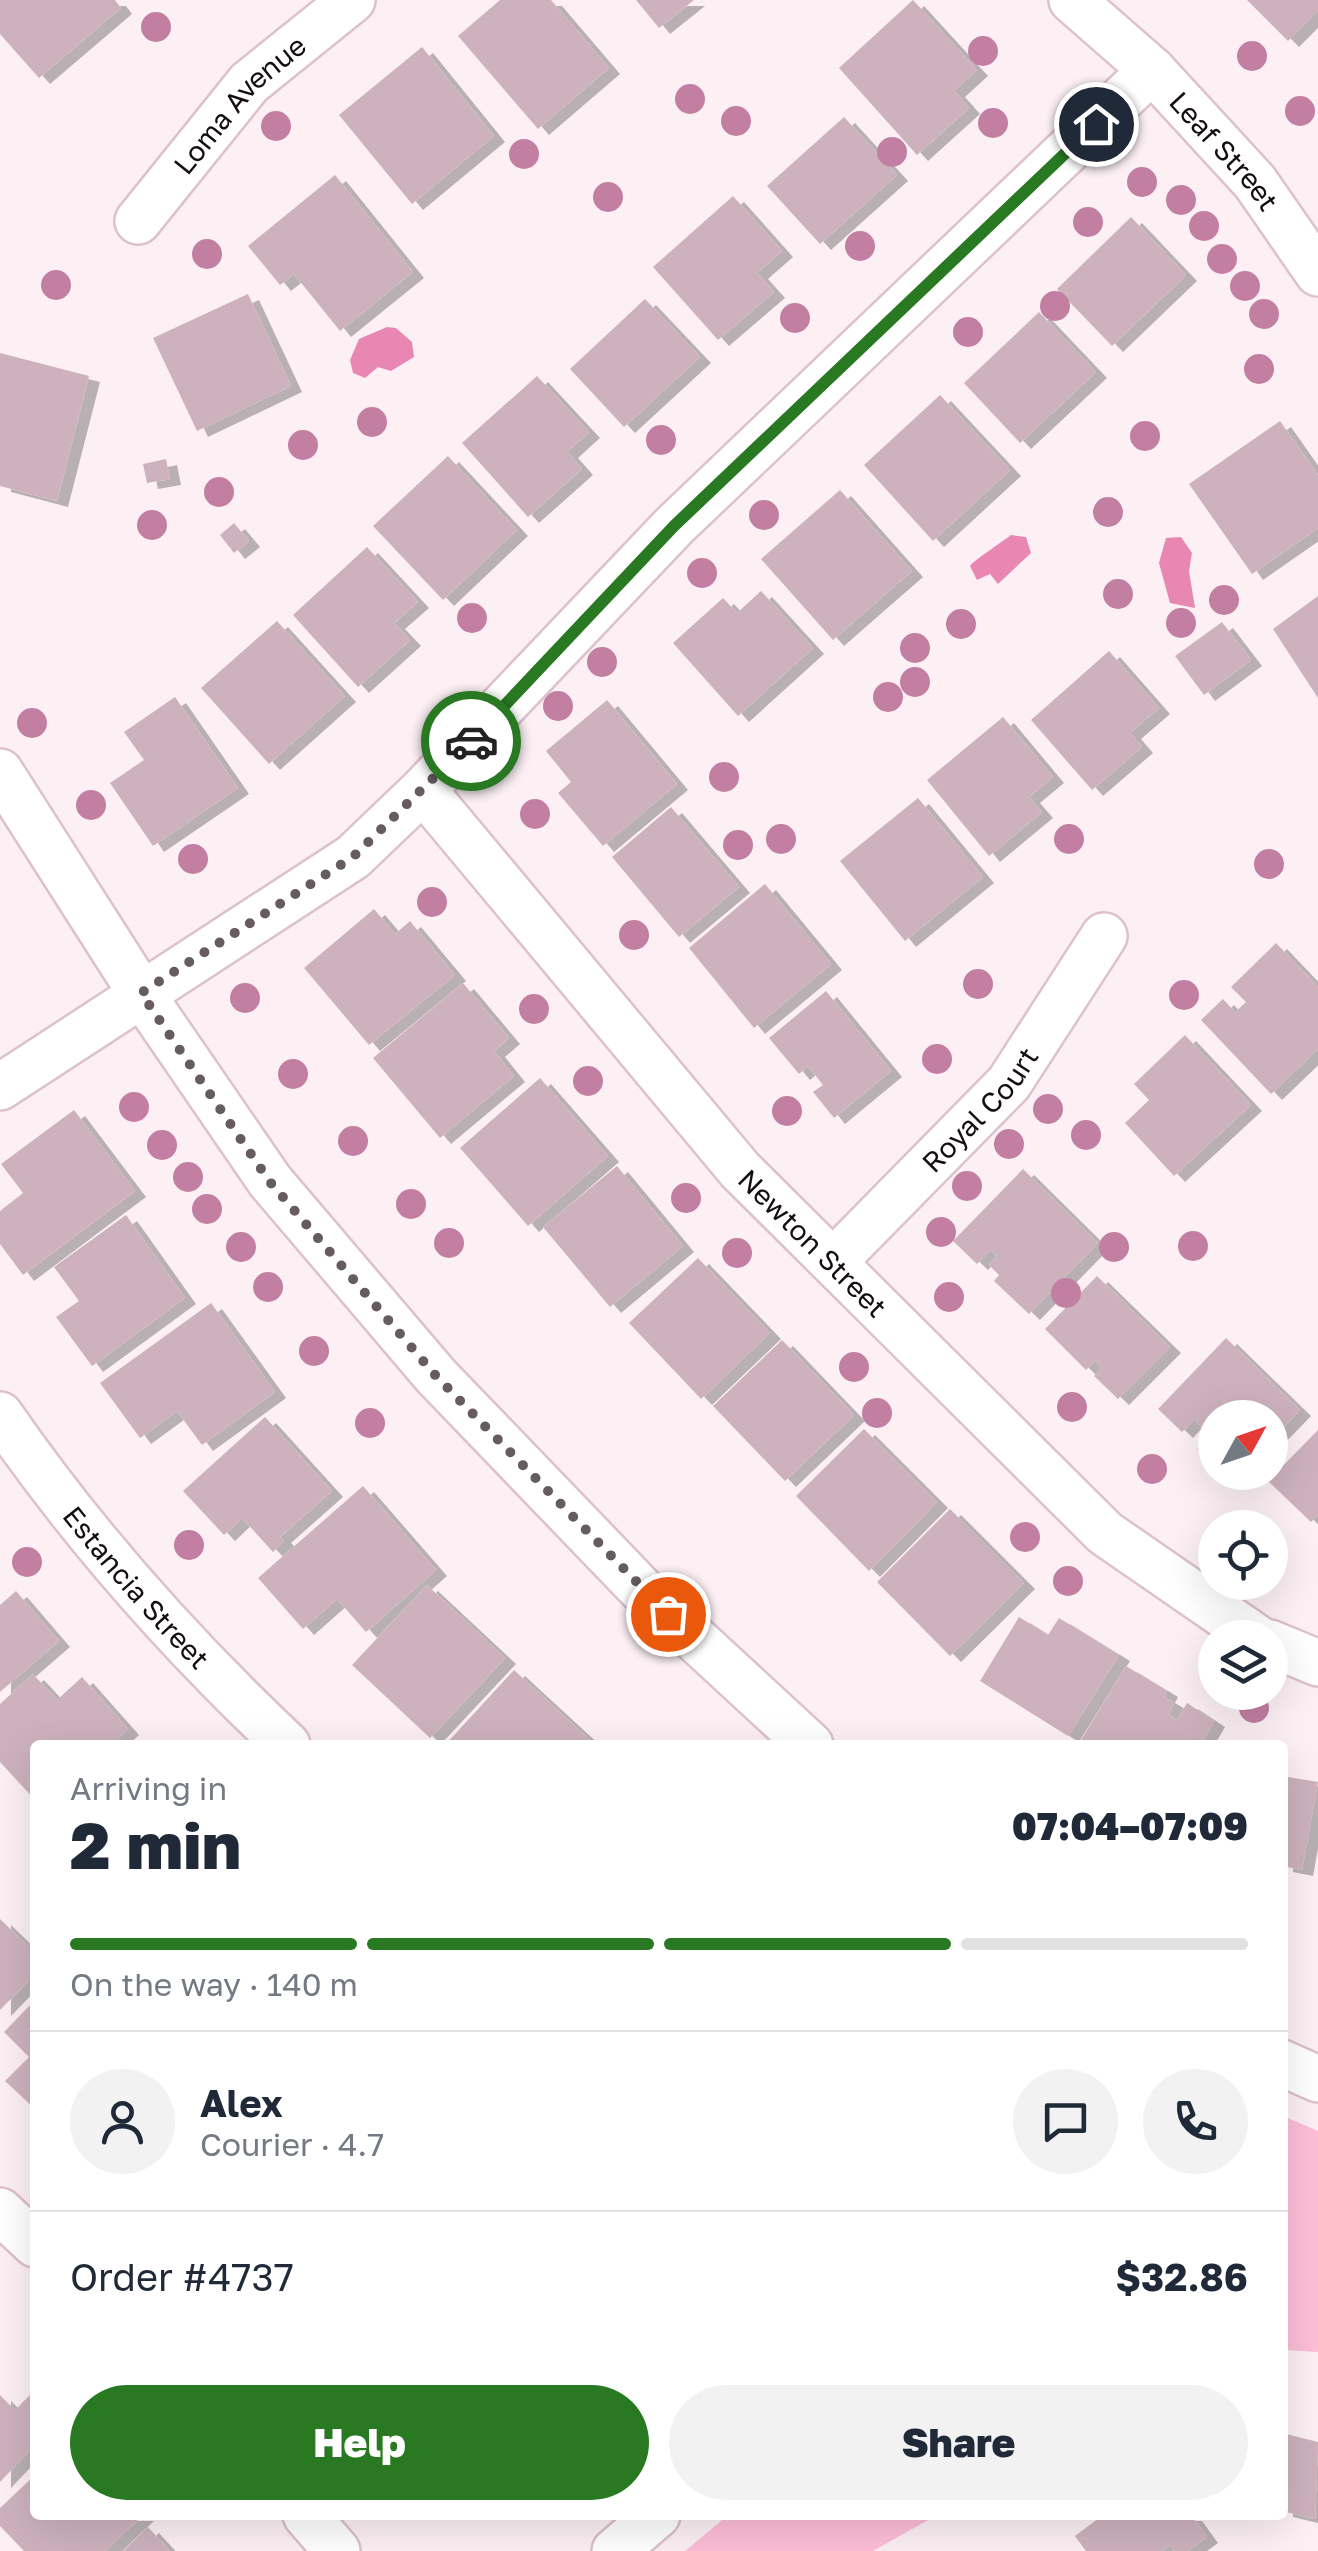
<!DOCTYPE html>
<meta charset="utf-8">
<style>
body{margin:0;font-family:"Golos Text",sans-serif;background:#f2f2f3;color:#1f2937;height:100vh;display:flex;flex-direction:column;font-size:38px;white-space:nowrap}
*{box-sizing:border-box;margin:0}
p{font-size:32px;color:#747a83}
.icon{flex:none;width:55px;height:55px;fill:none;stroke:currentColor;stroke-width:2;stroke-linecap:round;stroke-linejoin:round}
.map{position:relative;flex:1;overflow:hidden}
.side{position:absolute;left:30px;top:1740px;width:1258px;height:780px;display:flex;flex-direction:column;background:#fff;border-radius:10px;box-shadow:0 10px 40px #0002}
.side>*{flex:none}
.needle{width:65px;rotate:50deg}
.tools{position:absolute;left:1198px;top:1400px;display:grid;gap:20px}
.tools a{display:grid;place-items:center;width:90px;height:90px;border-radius:50%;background:#fff;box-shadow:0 10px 40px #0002;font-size:50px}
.pin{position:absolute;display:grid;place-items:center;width:85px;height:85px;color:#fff;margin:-42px;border:5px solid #fff;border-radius:50%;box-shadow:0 2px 10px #0007}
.courier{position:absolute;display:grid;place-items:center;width:100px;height:100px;margin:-50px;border:8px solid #287922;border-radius:50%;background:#fff;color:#222;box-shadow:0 2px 12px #0007}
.head em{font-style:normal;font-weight:800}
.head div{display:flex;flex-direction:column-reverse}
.head{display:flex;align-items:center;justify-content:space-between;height:170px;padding:0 40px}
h1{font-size:65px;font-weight:800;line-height:75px}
.bar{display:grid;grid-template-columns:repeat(4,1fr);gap:15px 10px;align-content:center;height:120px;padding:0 40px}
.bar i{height:12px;border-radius:8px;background:#e0e1e3}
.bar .active{background:#287922}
.bar p{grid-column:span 4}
.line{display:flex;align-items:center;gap:25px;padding:0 40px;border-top:2px solid #e0e1e3}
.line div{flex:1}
.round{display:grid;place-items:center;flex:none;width:105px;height:105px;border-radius:52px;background:#f2f2f3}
.cta{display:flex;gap:20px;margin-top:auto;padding:20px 40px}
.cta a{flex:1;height:115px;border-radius:60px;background:#287922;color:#fff;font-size:40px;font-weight:800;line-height:115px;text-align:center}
.cta a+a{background:#f2f2f3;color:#1f2937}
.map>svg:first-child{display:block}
</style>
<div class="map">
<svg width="1318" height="2551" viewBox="0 0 1318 2551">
<defs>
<filter id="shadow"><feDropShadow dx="11" dy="6" stdDeviation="0" flood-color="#0004"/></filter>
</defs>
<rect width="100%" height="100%" fill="#fcf0f4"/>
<path fill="#fdbed8" d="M 1283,2116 L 1318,2131 L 1318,2352 L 1283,2350 Z
M 728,2515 L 937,2515 L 873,2551 L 685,2551 Z"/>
<path fill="#e787b2" d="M 387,327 L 396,328 L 412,342 L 414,357 L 391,371 L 378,367 L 365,378 L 353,373 L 350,360 L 359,339 Z
M 1011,535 L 1026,537 L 1031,553 L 998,584 L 990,574 L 977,580 L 970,566 C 973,561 1002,542 1011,535 Z
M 1181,537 L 1192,553 L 1189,571 L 1195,608 L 1170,603 L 1159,563 L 1166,538 Z"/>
<path fill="#cdb2bd" filter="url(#shadow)" d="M 0,0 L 115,0 L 121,8 L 39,78 L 0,34 Z
M 500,0 L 551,0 L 609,68 L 538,129 L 458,36 Z
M 636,0 L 694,0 L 659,28 Z
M 913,0 L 977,70 L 954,91 L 969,108 L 917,155 L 839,68 Z
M 1247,0 L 1318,0 L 1318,11 L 1288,41 Z
M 422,47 L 494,136 L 412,204 L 339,115 Z
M 844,117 L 897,175 L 820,244 L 767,186 Z
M 335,175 L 413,272 L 340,331 L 294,274 L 280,285 L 248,246 Z
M 733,196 L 782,251 L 757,273 L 774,292 L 718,340 L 653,267 Z
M 1131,217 L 1186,275 L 1112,346 L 1057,289 Z
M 248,294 L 291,386 L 197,431 L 153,338 Z
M 645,299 L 700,357 L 624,427 L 570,369 Z
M 1039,312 L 1096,372 L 1020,443 L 964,383 Z
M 0,353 L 89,376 L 57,501 L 0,486 Z
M 537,376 L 589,432 L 567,452 L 582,469 L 528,517 L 462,443 Z
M 940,395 L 1010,470 L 933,541 L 864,465 Z
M 1280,421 L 1318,475 L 1318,528 L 1252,574 L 1189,484 Z
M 448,456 L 517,530 L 443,600 L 373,526 Z
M 166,459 L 170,479 L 147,483 L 143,464 Z
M 840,490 L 912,571 L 833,640 L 761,559 Z
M 234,523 L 249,541 L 234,553 L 220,535 Z
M 367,547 L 418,602 L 394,623 L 410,640 L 358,687 L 293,615 Z
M 761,591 L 813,648 L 738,716 L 673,643 L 723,598 L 737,613 Z
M 1318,596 L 1318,698 L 1273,629 Z
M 277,621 L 345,696 L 269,764 L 201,688 Z
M 1222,622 L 1251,660 L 1204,695 L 1175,656 Z
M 1109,651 L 1159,708 L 1130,733 L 1142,747 L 1092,790 L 1031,720 Z
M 175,697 L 238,788 L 153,846 L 110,783 L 144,760 L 124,732 Z
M 607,700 L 677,784 L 603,846 L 558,793 L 571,782 L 546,751 Z
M 1003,717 L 1053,777 L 1029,797 L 1042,812 L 989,856 L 927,780 Z
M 918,798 L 983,877 L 905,941 L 840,861 Z
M 671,807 L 739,887 L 679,937 L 612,857 Z
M 765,884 L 831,964 L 754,1028 L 689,948 Z
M 374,909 L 395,934 L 410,921 L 455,975 L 369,1045 L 304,968 Z
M 1276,943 L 1318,987 L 1318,1049 L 1271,1094 L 1201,1020 L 1223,999 L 1235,1012 L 1246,1002 L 1231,987 Z
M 463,983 L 509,1038 L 494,1051 L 514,1076 L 440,1138 L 373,1058 Z
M 826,991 L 891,1071 L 834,1118 L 813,1092 L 823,1085 L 808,1066 L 799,1074 L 769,1038 Z
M 1185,1035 L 1251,1105 L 1174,1176 L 1125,1123 L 1149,1100 L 1134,1084 Z
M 540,1078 L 608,1156 L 528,1226 L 460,1148 Z
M 74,1110 L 135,1191 L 23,1275 L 0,1244 L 0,1211 L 23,1193 L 1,1164 Z
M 617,1166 L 683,1246 L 610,1307 L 543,1227 Z
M 1023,1169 L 1098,1243 L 1029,1314 L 994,1281 L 999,1275 L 989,1265 L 997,1256 L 990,1250 L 977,1264 L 953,1241 Z
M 126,1215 L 185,1298 L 92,1366 L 56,1317 L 79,1301 L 54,1267 Z
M 698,1258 L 770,1333 L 701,1399 L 629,1323 Z
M 1097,1276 L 1170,1347 L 1118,1399 L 1094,1376 L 1102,1368 L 1095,1361 L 1086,1370 L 1045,1329 Z
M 211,1303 L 275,1392 L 202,1445 L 177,1411 L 140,1438 L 100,1383 Z
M 1226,1338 L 1300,1410 L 1270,1441 L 1270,1418 L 1215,1418 L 1215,1467 L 1197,1449 L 1210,1436 L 1194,1419 L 1182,1432 L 1158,1409 Z
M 782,1340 L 854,1415 L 785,1481 L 713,1406 Z
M 265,1417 L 332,1491 L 280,1537 L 284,1541 L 273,1552 L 242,1518 L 224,1535 L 183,1491 Z
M 864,1429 L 937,1502 L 869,1571 L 796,1496 Z
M 1318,1430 L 1318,1515 L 1311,1522 L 1268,1481 Z
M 363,1486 L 436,1570 L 366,1632 L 337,1599 L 303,1629 L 258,1578 Z
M 950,1509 L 1024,1583 L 950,1656 L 877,1582 Z
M 427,1585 L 505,1658 L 430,1738 L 352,1665 Z
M 16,1591 L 59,1641 L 0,1692 L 0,1605 Z
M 1019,1617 L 1048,1635 L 1059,1618 L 1119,1655 L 1068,1736 L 980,1681 Z
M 1126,1666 L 1167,1691 L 1164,1697 L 1174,1703 L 1168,1714 L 1177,1720 L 1187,1703 L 1214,1721 L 1200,1745 L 1078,1745 Z
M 514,1670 L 592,1742 L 589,1745 L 445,1745 Z
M 33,1674 L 57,1700 L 82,1677 L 128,1729 L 111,1745 L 35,1745 L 35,1800 L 0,1762 L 0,1704 Z
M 1282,1776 L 1318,1782 L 1302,1870 L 1282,1866 Z
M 0,1919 L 35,1953 L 35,1974 L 0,2010 Z
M 35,2000 L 35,2109 L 5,2081 L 29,2057 L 4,2032 Z
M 35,2390 L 35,2445 L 0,2482 L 0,2395 L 15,2410 Z
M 1282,2433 L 1318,2442 L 1315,2519 L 1282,2511 Z
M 35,2475 L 35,2515 L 143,2515 L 105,2551 L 24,2551 L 0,2526 L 0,2508 Z
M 1103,2515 L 1191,2515 L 1207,2537 L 1188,2551 L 1174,2551 L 1170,2545 L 1162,2551 L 1086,2551 L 1075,2536 Z
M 148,2527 L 170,2551 L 123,2551 Z"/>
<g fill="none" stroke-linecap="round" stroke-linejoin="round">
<g stroke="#ddc1cc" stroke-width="50">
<g id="minor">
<path id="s1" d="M 1072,0 L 1152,70 L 1255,182 L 1318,273"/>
<path id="s2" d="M 138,221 L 249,83 L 352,0"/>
<path d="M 0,772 L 141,993 L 270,1181 L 436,1376 L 640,1588 L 810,1745"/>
<path id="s3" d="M 423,790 L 740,1170 L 1105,1533 L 1257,1638"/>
<path d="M 0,1087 L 353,857 L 423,790 L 674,526 L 1152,70"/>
<path id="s4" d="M 833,1262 L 1009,1083 L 1104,936"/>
<path id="s5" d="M 0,1415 C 83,1535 181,1645 287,1745"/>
<path d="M 1270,1643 L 1318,1663"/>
<path d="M 1282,2063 L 1318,2079"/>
<path d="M 0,2211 L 35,2244"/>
<path d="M 306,2515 L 337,2551"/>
<path d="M 615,2551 L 657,2515"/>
</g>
</g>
<use href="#minor" stroke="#fff" stroke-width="45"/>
</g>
<g fill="#c27fa2">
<circle cx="156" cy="27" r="15"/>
<circle cx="983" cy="51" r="15"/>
<circle cx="1252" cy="56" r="15"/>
<circle cx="690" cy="99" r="15"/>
<circle cx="1300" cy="111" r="15"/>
<circle cx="736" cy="121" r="15"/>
<circle cx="993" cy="123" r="15"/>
<circle cx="276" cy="126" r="15"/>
<circle cx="892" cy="152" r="15"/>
<circle cx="524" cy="154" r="15"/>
<circle cx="1142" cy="182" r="15"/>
<circle cx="608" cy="197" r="15"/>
<circle cx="1181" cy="200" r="15"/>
<circle cx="1088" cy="222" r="15"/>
<circle cx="1204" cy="226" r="15"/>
<circle cx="860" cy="246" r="15"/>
<circle cx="207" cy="254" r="15"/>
<circle cx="1222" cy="259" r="15"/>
<circle cx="56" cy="285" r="15"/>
<circle cx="1245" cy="286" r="15"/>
<circle cx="1055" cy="306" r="15"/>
<circle cx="1264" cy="314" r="15"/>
<circle cx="795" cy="318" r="15"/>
<circle cx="968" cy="332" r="15"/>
<circle cx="1259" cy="369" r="15"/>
<circle cx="372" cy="422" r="15"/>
<circle cx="1145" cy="436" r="15"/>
<circle cx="661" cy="440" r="15"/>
<circle cx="303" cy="445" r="15"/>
<circle cx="219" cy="492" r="15"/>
<circle cx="1108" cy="512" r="15"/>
<circle cx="764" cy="515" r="15"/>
<circle cx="152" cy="525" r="15"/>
<circle cx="702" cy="573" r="15"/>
<circle cx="1118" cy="594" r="15"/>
<circle cx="1224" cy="600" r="15"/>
<circle cx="472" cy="618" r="15"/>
<circle cx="1181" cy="623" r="15"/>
<circle cx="961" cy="624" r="15"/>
<circle cx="915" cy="648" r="15"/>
<circle cx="602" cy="662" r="15"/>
<circle cx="915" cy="682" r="15"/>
<circle cx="888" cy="697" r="15"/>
<circle cx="558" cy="706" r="15"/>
<circle cx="32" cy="723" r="15"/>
<circle cx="724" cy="777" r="15"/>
<circle cx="91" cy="805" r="15"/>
<circle cx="535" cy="814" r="15"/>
<circle cx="781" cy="839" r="15"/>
<circle cx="1069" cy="839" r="15"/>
<circle cx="738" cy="845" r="15"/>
<circle cx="193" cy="859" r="15"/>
<circle cx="1269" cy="864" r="15"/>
<circle cx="432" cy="902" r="15"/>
<circle cx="634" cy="935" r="15"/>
<circle cx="978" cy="984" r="15"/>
<circle cx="1184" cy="995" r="15"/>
<circle cx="245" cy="998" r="15"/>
<circle cx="534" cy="1009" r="15"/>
<circle cx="937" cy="1059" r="15"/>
<circle cx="293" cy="1074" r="15"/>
<circle cx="588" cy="1081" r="15"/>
<circle cx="134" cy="1107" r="15"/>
<circle cx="1048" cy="1109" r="15"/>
<circle cx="787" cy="1111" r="15"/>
<circle cx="1086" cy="1135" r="15"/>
<circle cx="353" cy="1141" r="15"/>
<circle cx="1009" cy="1144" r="15"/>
<circle cx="162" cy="1145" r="15"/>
<circle cx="188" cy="1177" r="15"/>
<circle cx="967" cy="1186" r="15"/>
<circle cx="686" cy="1198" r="15"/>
<circle cx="411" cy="1204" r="15"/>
<circle cx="207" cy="1209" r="15"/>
<circle cx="941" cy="1232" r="15"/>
<circle cx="449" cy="1243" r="15"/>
<circle cx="1193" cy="1246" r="15"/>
<circle cx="241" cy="1247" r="15"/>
<circle cx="1114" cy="1247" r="15"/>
<circle cx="737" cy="1253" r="15"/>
<circle cx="268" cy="1287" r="15"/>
<circle cx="1066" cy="1293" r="15"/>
<circle cx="949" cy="1297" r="15"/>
<circle cx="314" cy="1351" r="15"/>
<circle cx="854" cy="1367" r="15"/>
<circle cx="1072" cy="1407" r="15"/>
<circle cx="877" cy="1413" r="15"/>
<circle cx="370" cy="1423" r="15"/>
<circle cx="1152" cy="1469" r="15"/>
<circle cx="1025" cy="1537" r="15"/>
<circle cx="189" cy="1545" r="15"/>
<circle cx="27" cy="1562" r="15"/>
<circle cx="1068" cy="1581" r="15"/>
<circle cx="1254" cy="1708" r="15"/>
</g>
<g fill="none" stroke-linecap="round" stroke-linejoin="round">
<path stroke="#665c60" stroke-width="10" stroke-dasharray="0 18" d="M 471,741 L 353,857 L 141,993 L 270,1182 L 436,1376 L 668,1614"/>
<path stroke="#287922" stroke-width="12" d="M 471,741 L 674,526 L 1096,124"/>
</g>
<g text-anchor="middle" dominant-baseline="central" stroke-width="8" stroke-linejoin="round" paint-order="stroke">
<g font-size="28" fill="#160d10" stroke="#fff">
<text stroke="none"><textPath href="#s2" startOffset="155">Loma Avenue</textPath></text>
<text stroke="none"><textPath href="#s1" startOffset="215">Leaf Street</textPath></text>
<text stroke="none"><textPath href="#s4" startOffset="212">Royal Court</textPath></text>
<text stroke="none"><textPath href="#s3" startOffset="598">Newton Street</textPath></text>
<text stroke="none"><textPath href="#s5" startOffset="220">Estancia Street</textPath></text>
</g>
</g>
</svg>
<div class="tools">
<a><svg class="needle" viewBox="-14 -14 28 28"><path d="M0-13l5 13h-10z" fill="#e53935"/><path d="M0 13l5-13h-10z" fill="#747a83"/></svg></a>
<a><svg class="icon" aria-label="locate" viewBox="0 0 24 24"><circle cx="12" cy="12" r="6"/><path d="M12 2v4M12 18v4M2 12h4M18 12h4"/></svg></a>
<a><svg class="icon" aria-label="layers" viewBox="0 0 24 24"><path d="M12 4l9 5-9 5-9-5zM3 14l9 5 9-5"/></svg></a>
</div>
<div class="pin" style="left:668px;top:1614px;background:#ea580c"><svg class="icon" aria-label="bag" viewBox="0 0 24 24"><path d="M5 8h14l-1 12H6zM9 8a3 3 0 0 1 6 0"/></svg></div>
<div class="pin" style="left:1096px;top:124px;background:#1f2937"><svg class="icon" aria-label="home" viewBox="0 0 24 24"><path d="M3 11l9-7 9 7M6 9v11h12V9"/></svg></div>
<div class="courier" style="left:471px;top:741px"><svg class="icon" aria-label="car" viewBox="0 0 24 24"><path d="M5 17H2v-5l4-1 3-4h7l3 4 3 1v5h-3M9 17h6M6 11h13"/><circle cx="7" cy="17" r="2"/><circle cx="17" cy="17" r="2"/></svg></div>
<section class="side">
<div class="head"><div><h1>2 min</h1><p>Arriving in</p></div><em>07:04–07:09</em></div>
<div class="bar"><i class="active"></i><i class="active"></i><i class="active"></i><i></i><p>On the way · 140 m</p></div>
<div class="line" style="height:180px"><a class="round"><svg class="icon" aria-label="person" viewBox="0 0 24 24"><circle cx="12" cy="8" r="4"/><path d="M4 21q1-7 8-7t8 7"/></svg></a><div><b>Alex</b><p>Courier · 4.7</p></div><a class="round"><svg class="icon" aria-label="chat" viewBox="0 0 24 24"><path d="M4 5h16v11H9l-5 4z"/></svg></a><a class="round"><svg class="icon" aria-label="phone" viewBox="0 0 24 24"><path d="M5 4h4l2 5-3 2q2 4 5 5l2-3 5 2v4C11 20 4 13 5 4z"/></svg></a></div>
<div class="line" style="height:130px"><div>Order #4737</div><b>$32.86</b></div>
<div class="cta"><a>Help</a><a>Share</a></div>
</section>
</div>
